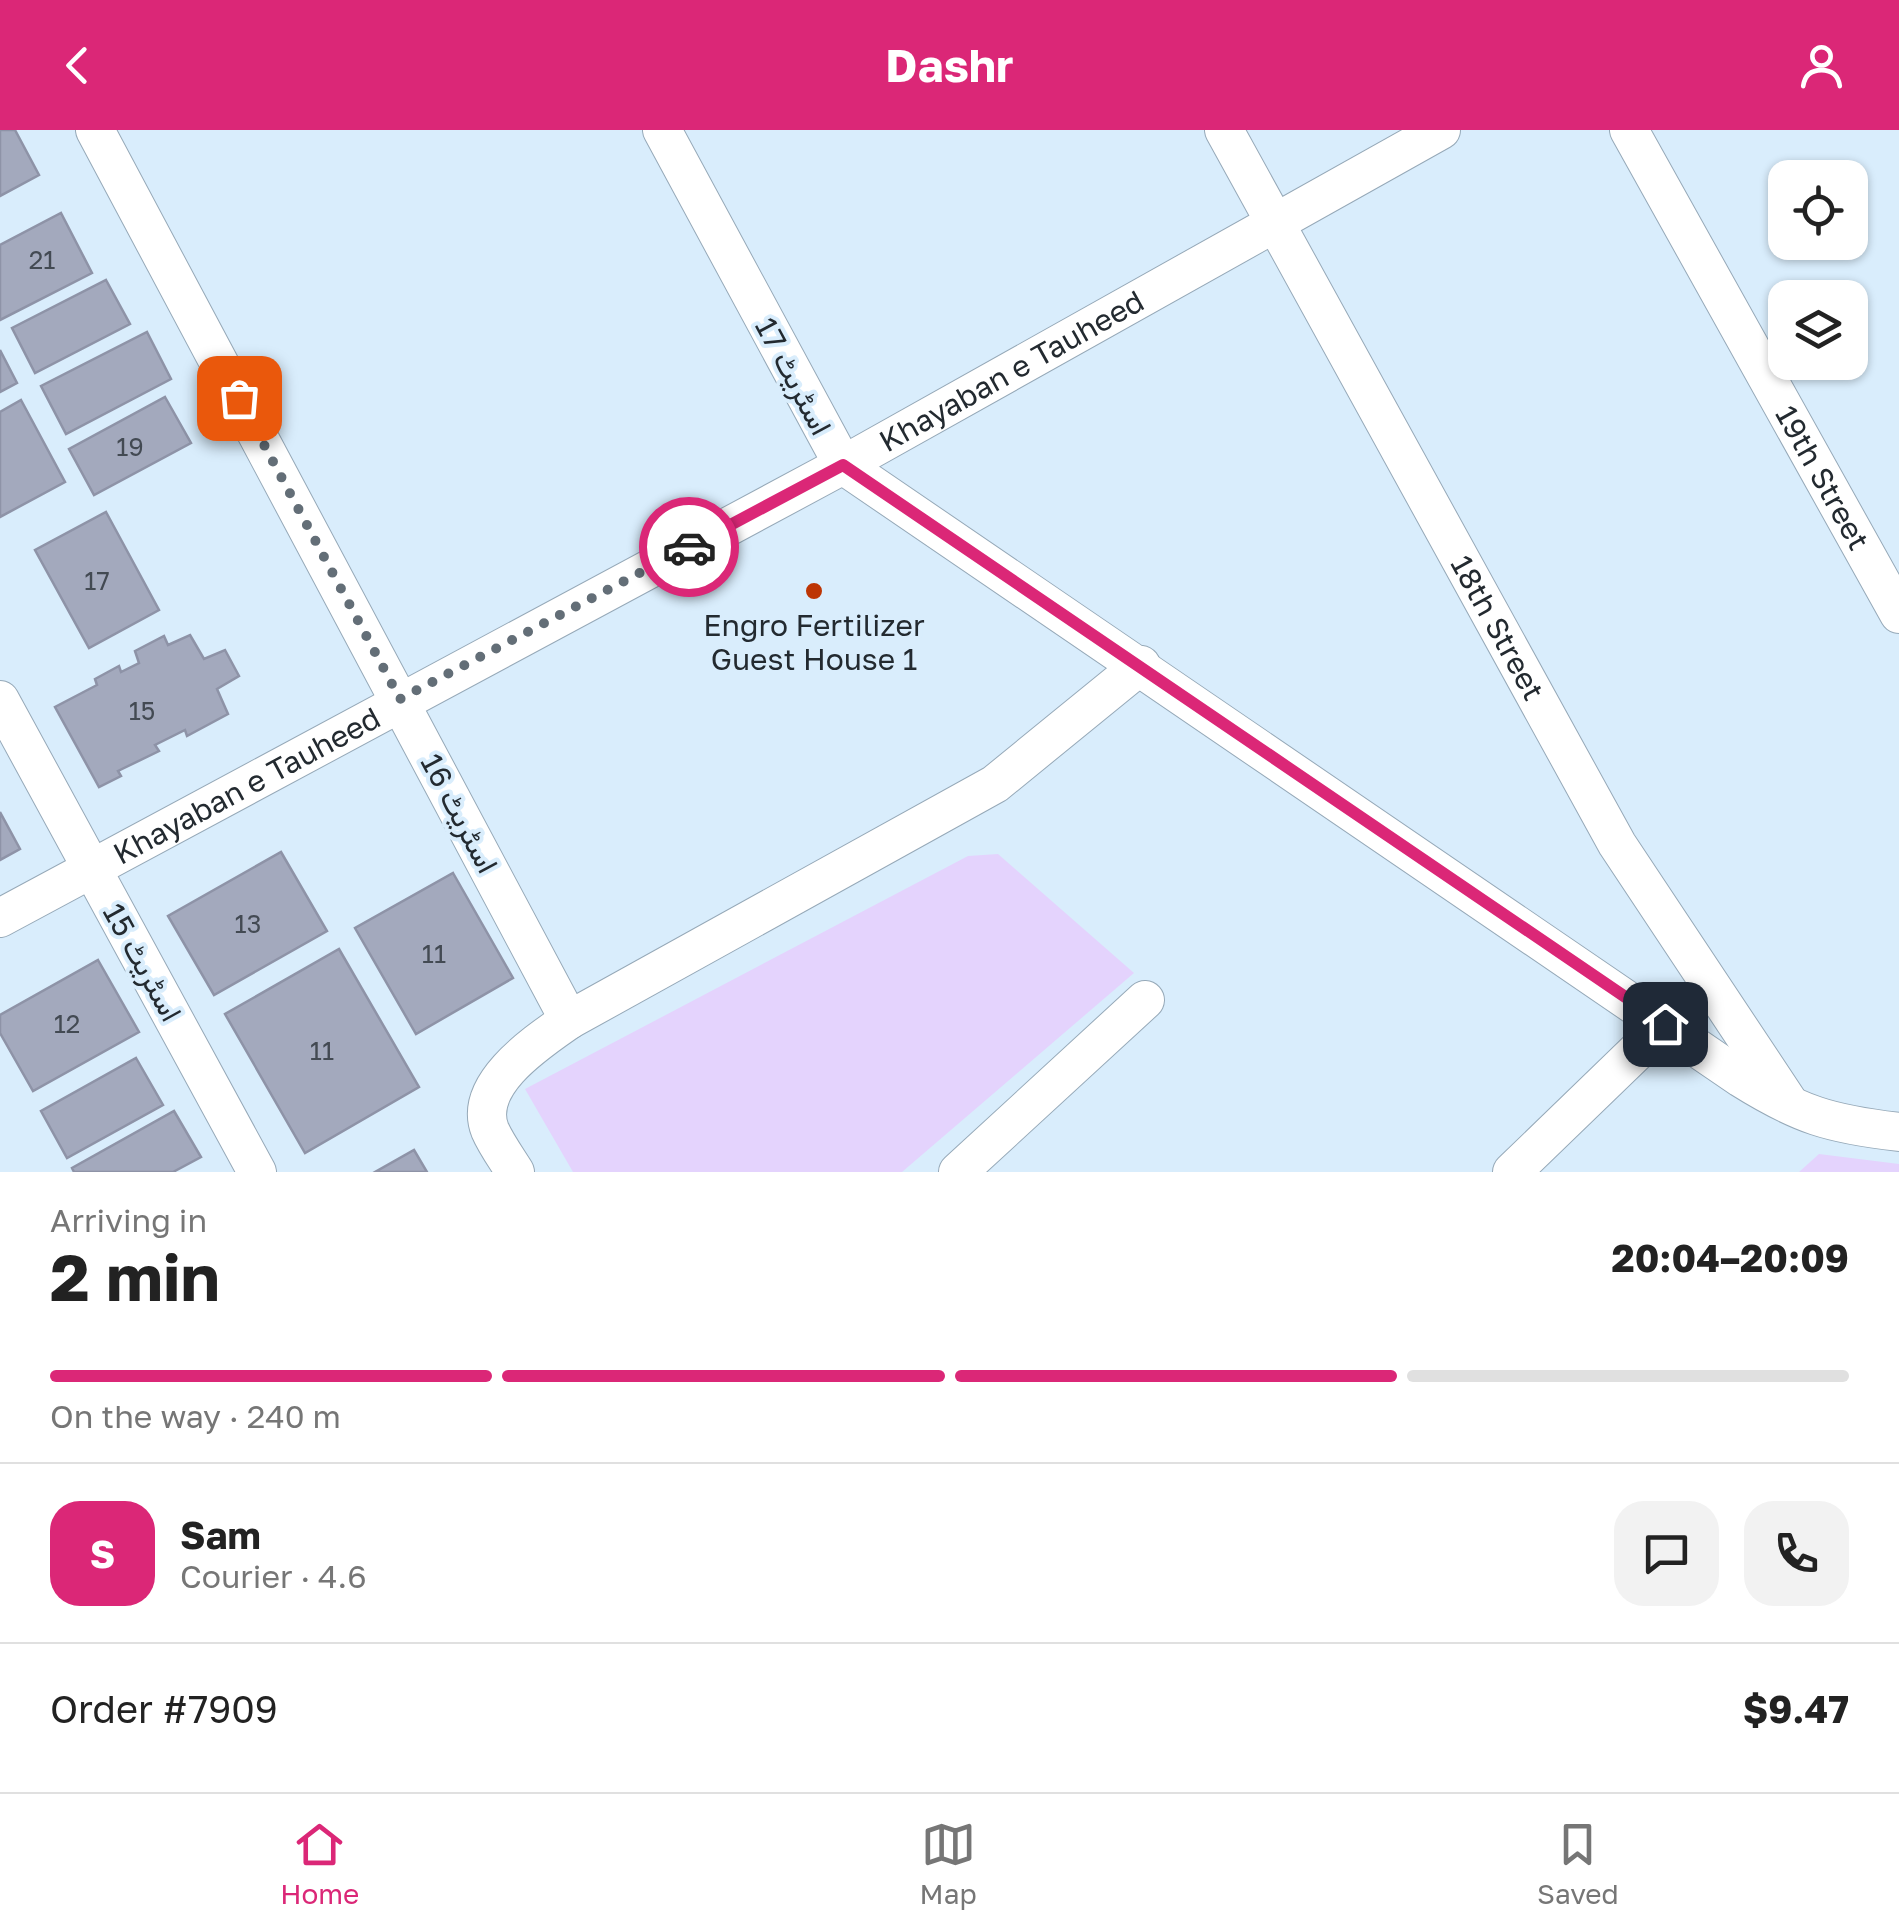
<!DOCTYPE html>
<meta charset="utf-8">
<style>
body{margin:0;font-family:"Golos Text",Vazirmatn,sans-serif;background:#f2f2f2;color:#222;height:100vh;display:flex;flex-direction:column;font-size:38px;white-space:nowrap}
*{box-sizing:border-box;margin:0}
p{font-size:32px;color:#767676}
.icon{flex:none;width:55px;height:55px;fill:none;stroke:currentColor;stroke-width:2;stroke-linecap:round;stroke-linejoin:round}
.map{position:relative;height:1042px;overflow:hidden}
.details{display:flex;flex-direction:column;background:#fff;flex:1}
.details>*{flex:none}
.controls{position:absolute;left:1768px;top:30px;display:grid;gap:20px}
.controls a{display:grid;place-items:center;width:100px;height:100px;border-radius:20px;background:#fff;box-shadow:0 2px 8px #0004;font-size:50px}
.pin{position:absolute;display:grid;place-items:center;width:85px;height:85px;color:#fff;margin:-42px;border-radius:20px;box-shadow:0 5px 15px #0006}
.courier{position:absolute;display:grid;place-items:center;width:100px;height:100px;margin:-50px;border:8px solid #db2777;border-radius:50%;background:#fff;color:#222;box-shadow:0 2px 12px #0007}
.summary em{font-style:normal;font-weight:700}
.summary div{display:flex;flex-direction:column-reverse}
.summary{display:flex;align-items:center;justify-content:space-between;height:170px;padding:0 50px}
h1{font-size:65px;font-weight:700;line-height:75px}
.bar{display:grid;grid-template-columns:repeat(4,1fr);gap:15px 10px;align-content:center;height:120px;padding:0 50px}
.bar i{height:12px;border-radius:8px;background:#e0e0e0}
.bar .current{background:#db2777}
.bar p{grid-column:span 4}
.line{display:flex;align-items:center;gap:25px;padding:0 50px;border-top:2px solid #e0e0e0}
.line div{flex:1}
.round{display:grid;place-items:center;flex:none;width:105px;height:105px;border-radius:30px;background:#f2f2f2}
header{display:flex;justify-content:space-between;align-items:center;height:130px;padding:0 50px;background:#db2777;color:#fff;font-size:45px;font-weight:700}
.tabs{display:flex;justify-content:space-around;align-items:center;height:140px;border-top:2px solid #e0e0e0;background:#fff;font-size:28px;color:#767676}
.tabs a{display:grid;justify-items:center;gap:5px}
.tabs .current{color:#db2777}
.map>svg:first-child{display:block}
</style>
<header><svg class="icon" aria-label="back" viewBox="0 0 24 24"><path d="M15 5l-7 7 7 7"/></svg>Dashr<svg class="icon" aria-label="person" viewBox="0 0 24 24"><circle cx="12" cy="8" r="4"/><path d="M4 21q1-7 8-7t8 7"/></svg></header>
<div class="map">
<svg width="1899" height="1042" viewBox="0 0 1899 1042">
<rect width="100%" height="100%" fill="#d9edfc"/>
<path fill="#e4d3fd" d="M 998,724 L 1134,843 L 902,1042 L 573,1042 L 525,959 L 968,726 Z
M 1819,1024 L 1899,1034 L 1899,1042 L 1799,1042 Z"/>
<path fill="#a3a9bd" stroke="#8e93a7" stroke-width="2.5" d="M 0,0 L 15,0 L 39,45 L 0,66 Z
M 61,83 L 92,143 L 0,190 L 0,115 Z
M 106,150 L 130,194 L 35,243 L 12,198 Z
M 147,202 L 171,249 L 66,304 L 41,256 Z
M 0,220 L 17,253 L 0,262 Z
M 165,267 L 191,313 L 94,365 L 69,319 Z
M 21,270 L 65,352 L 0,387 L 0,282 Z
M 106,382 L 159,480 L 89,518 L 35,420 Z
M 190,505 L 204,529 L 225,520 L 239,546 L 217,559 L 228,584 L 187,606 L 185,600 L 155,615 L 159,621 L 118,641 L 121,646 L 99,657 L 55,577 L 97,555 L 95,549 L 119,536 L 121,542 L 139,533 L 135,521 L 164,506 L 168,515 Z
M 0,682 L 20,719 L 0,730 Z
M 281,722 L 327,801 L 214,865 L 168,786 Z
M 453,743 L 513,848 L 416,904 L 355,798 Z
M 339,819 L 419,957 L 305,1023 L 225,884 Z
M 98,830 L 139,902 L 33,961 L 0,903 L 0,885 Z
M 136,928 L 163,975 L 67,1028 L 41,981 Z
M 174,981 L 201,1027 L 173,1042 L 74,1042 L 72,1038 Z
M 414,1020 L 427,1042 L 375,1042 Z"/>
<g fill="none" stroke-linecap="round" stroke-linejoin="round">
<g stroke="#96a9b8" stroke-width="40">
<g id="minor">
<path d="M 95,0 L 569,890"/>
<path d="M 662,0 L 843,335 L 1741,948 C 1800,985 1830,994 1899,1002"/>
<path id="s1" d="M 1224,0 L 1617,714 L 1787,970"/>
<path id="s2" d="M 1629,0 L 1899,484"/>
<path d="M 0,570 L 257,1042"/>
<path id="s3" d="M 0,788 L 843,335 L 1441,0"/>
<path d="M 515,1042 C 507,1029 496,1014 490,1000 C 472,954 539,911 569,890 L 995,654 L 1141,535"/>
<path d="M 958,1042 L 1145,870"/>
<path d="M 1512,1042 L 1665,894"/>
</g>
</g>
<use href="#minor" stroke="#fff" stroke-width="38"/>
</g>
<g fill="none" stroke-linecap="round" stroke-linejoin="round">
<path stroke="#636e77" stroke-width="10" stroke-dasharray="0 18" d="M 239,268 L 400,569 L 689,417"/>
<path stroke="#db2777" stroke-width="12" d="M 689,417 L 843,335 L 1665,894"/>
</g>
<circle fill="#bd3504" stroke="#d9edfc" stroke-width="4" cx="814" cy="461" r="10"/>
<g text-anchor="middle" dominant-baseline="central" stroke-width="8" stroke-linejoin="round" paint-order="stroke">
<g font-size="25" fill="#434a53">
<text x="42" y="129">21</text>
<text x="130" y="316">19</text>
<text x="97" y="450">17</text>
<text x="142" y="580">15</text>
<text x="248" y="793">13</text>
<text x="434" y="823">11</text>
<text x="67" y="893">12</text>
<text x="322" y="920">11</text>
</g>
<g font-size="30" fill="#232a30" stroke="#d9edfc">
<text stroke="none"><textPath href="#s3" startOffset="1150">Khayaban e Tauheed</textPath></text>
<text transform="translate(794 246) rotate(62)">اسٹریٹ 17</text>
<text stroke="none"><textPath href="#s2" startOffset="398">19th Street</textPath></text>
<text stroke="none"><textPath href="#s1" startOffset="568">18th Street</textPath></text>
<text stroke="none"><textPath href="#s3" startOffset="280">Khayaban e Tauheed</textPath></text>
<text transform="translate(460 683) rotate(62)">اسٹریٹ 16</text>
<text transform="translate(143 832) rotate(61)">اسٹریٹ 15</text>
</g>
<g font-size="30" fill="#232a30" stroke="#d9edfc">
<text x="814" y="495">Engro Fertilizer<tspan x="814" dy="34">Guest House 1</tspan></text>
</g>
</g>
</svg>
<div class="controls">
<a><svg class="icon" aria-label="locate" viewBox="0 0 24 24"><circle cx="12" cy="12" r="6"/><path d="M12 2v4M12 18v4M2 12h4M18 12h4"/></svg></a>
<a><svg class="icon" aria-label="layers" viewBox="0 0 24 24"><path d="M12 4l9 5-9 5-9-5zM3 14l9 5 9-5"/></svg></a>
</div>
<div class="pin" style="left:239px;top:268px;background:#ea580c"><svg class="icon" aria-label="bag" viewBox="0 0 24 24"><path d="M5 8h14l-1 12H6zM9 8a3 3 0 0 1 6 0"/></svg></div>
<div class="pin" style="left:1665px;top:894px;background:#1f2937"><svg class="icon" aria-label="home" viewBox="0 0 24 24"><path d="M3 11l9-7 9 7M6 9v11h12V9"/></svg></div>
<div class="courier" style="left:689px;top:417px"><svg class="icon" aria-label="car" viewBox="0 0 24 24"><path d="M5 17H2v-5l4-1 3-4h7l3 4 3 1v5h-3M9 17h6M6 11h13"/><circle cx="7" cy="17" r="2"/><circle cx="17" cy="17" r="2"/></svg></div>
</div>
<section class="details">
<div class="summary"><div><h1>2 min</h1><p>Arriving in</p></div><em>20:04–20:09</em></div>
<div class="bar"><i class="current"></i><i class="current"></i><i class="current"></i><i></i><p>On the way · 240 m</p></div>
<div class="line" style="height:180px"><b class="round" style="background:#db2777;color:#fff">S</b><div><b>Sam</b><p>Courier · 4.6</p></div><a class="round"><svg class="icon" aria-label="chat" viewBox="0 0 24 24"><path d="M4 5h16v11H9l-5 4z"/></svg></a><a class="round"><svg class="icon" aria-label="phone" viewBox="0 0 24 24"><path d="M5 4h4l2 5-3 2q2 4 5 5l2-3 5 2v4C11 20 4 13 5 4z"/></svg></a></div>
<div class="line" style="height:130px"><div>Order #7909</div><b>$9.47</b></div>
</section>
<nav class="tabs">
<a class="current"><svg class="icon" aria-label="home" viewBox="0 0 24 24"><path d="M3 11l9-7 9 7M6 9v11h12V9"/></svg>Home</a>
<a><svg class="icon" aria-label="map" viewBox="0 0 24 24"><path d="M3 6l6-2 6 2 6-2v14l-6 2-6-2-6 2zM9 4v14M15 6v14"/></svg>Map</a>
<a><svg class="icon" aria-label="saved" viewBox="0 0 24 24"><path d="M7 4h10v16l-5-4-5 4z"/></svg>Saved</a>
</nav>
